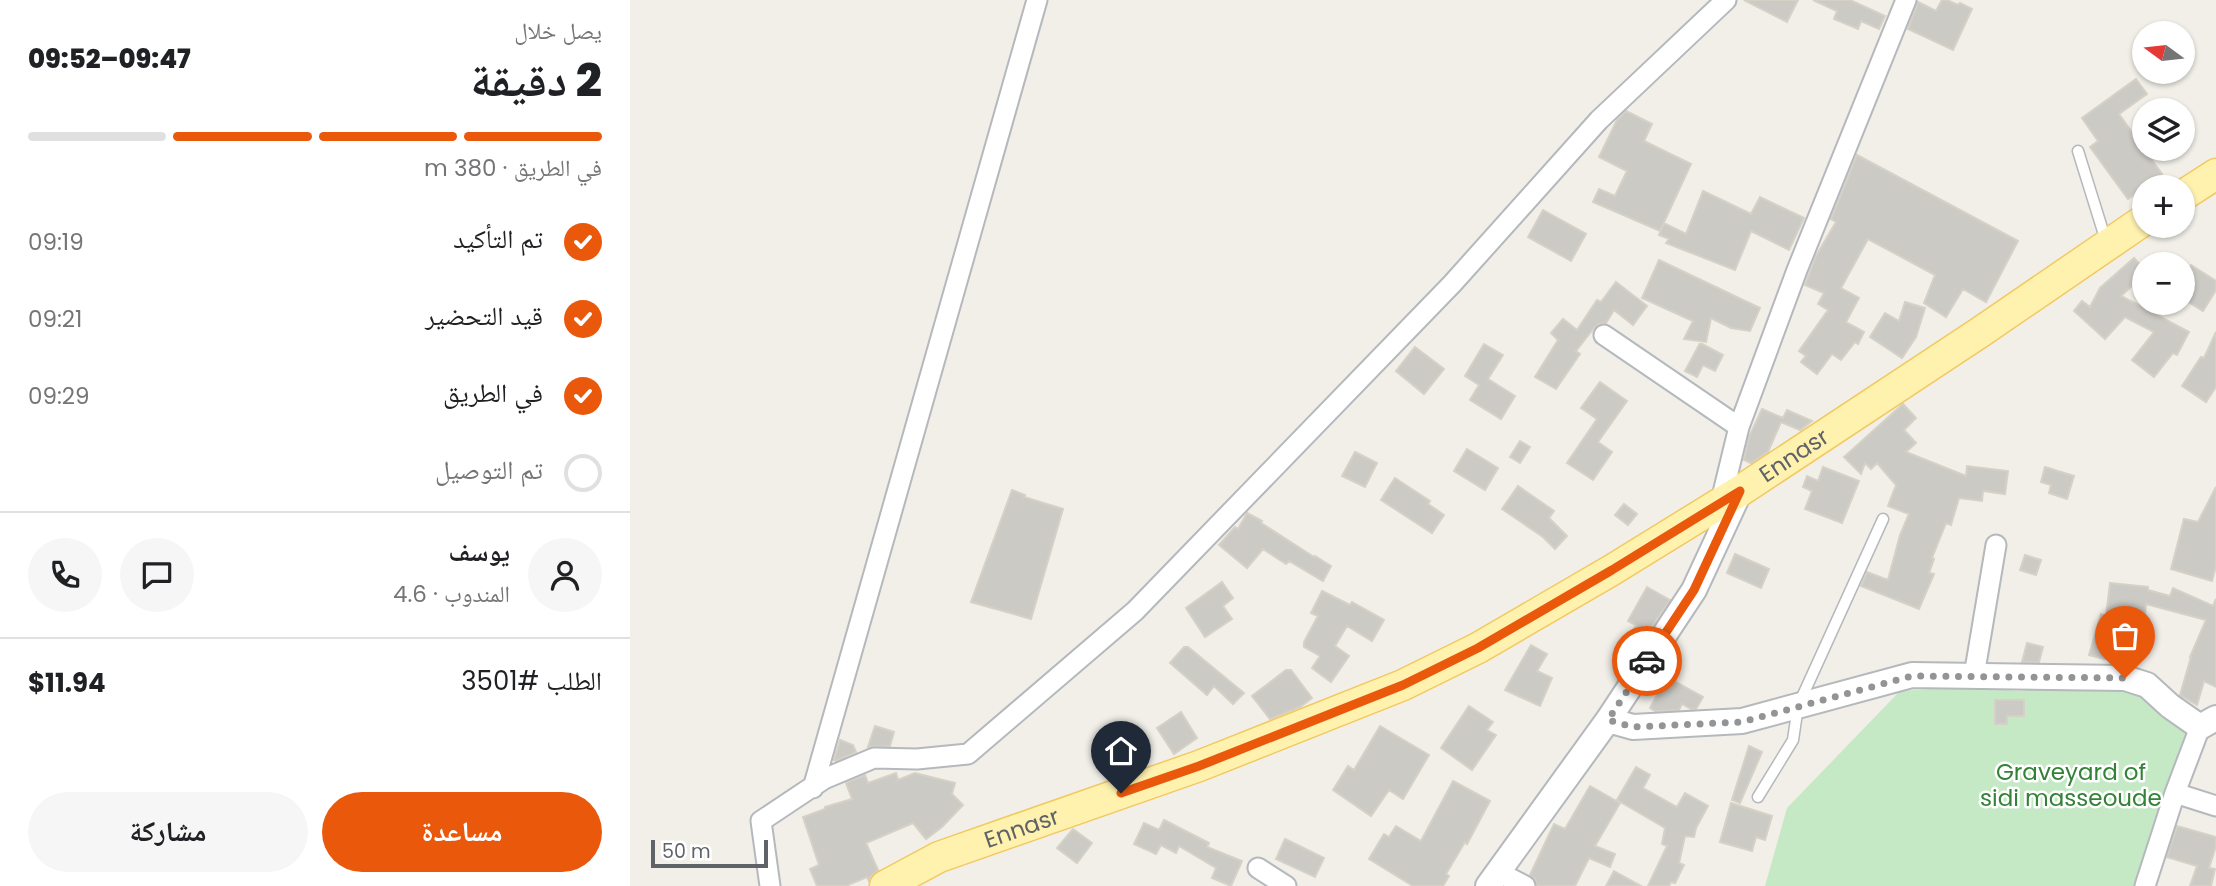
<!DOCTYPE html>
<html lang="ar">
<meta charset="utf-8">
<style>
body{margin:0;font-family:Poppins,"Noto Naskh Arabic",sans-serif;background:#f6f6f6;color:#202124;direction:rtl;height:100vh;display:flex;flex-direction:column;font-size:26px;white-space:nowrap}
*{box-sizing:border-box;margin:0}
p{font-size:23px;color:#757577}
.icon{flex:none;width:38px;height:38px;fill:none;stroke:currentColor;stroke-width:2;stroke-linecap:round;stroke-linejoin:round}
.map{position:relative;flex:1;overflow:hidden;direction:ltr}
.side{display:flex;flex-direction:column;background:#fff;width:630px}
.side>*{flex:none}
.needle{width:46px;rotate:285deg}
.tools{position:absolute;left:1502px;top:21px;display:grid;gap:14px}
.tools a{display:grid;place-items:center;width:63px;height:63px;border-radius:50%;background:#fff;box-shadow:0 2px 5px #0004;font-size:35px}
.scale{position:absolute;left:21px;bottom:18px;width:117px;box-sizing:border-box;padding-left:7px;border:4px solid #5f6368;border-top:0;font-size:19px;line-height:24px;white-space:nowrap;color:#5f6368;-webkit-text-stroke:5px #fff;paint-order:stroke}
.pin{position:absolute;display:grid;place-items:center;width:60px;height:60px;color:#fff;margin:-72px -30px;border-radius:50% 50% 50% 0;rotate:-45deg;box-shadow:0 0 7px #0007}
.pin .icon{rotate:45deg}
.courier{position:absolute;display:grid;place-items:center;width:70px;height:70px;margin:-35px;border:5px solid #ea580c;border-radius:50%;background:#fff;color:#222;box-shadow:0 2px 9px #0007}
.summary em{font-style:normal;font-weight:800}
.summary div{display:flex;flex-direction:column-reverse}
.summary{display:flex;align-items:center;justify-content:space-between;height:119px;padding:0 28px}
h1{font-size:46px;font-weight:800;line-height:52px}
.bar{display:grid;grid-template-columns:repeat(4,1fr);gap:10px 7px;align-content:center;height:84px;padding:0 28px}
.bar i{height:9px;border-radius:5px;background:#e0e0e0}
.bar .on{background:#ea580c}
.bar p{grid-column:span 4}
.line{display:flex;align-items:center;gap:18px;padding:0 28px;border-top:2px solid #e0e0e0}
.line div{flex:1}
.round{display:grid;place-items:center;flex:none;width:74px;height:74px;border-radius:37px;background:#f6f6f6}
ol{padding:0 28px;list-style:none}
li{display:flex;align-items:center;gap:21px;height:77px}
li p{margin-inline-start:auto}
li .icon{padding:7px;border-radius:50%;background:#ea580c;color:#fff;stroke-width:4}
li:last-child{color:#757577}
li i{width:38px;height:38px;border:4px solid #e0e0e0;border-radius:50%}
.primary-button{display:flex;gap:14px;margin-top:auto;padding:14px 28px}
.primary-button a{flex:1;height:80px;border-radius:42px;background:#ea580c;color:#fff;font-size:28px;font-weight:800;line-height:80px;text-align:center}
.primary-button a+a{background:#f6f6f6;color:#202124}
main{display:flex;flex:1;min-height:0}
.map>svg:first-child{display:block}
</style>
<main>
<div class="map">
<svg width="1586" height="886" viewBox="0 0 1586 886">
<rect width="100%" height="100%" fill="#f1efe8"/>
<path fill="#c5e8c5" d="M 1450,681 L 1507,685 L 1550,717 L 1562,749 L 1519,886 L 1135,886 L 1157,808 L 1270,691 L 1331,687 L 1391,691 Z"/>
<path fill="#cccac5" stroke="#d6d1c6" stroke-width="2" d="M 1114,0 L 1168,0 L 1157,22 Z
M 1183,0 L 1220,0 L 1255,16 L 1249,29 L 1231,21 L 1228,29 L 1204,19 L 1207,11 Z
M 1312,0 L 1317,0 L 1328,5 L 1330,3 L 1342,9 L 1323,50 L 1278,29 L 1288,2 L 1306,11 Z
M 1506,79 L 1517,94 L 1489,114 L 1532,174 L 1498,199 L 1460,147 L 1468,141 L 1452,118 Z
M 996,111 L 1022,124 L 1014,141 L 1061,164 L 1030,231 L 963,202 L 969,189 L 985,196 L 997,171 L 969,157 L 987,120 Z
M 1227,155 L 1388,241 L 1356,302 L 1333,289 L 1316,317 L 1294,303 L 1305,275 L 1238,239 L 1211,288 L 1229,298 L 1216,322 L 1234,332 L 1228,344 L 1225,342 L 1211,360 L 1202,354 L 1187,374 L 1171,362 L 1176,356 L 1169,351 L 1198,310 L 1188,304 L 1194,293 L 1175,285 L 1186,256 L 1206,222 L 1201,219 Z
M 1073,191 L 1121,214 L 1130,197 L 1174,218 L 1159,250 L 1121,231 L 1105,270 L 1036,243 L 1039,239 L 1029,235 L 1034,223 L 1056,234 Z
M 913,210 L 956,234 L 941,261 L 898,237 Z
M 1504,258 L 1514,269 L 1514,275 L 1491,296 L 1559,332 L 1547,355 L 1543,353 L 1524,377 L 1502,360 L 1524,332 L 1495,317 L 1475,339 L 1444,311 L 1452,301 L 1460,307 L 1470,288 Z
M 1029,260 L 1130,308 L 1120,331 L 1101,328 L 1081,318 L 1076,342 L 1054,339 L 1063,321 L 1012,298 Z
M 1561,265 L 1586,281 L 1586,290 L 1573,311 L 1552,298 L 1552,278 Z
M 986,282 L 1017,306 L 1003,325 L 984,310 L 976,323 L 969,324 L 964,328 L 946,351 L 950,354 L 926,389 L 905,377 L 928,340 L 921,333 L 933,319 L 947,330 L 967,300 L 971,302 Z
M 1275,302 L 1295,308 L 1286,337 L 1272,358 L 1240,337 L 1255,313 L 1269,321 Z
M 1586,332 L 1586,387 L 1576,402 L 1552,386 L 1571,357 L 1574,358 Z
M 1070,343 L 1093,355 L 1085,371 L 1073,365 L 1067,377 L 1055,371 Z
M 854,344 L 873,355 L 858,379 L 885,396 L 871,419 L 840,400 L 849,385 L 835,376 Z
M 785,347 L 814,369 L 794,394 L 766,371 Z
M 970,382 L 997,401 L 968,442 L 982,452 L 963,480 L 937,463 L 967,419 L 951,408 Z
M 1273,404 L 1286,418 L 1274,430 L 1286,443 L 1276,452 L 1336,476 L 1337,466 L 1378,471 L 1375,494 L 1353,491 L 1352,501 L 1329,498 L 1321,525 L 1316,523 L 1302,558 L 1304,559 L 1299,573 L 1304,574 L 1289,609 L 1231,586 L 1237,572 L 1258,580 L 1270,535 L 1279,514 L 1258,506 L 1266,485 L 1247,463 L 1241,469 L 1235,463 L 1231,474 L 1214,457 Z
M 1132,409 L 1153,418 L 1157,410 L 1182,421 L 1170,430 L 1151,422 L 1138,452 L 1121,463 L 1114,460 L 1119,437 Z
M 890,441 L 900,447 L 890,463 L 880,457 Z
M 837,449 L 868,468 L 855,490 L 824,471 Z
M 725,452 L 747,463 L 735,487 L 712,476 Z
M 1193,467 L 1229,481 L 1212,523 L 1175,509 L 1182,491 L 1173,487 L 1177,476 L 1188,481 Z
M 1415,467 L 1444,476 L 1437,499 L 1419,493 L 1421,485 L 1411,482 Z
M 765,478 L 800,501 L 798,504 L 814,515 L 802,533 L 751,500 Z
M 888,486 L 924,511 L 919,518 L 937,536 L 925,549 L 913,537 L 872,509 Z
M 1586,487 L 1586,566 L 1582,581 L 1541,569 L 1554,519 L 1568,522 Z
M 382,490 L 395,495 L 394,497 L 433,509 L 401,619 L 341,602 Z
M 994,504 L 1007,514 L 998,525 L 985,515 Z
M 617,513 L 632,521 L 631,523 L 684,557 L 685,556 L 701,566 L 693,581 L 659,561 L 656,564 L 633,549 L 617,568 L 589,545 L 605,527 L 608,529 Z
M 1105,554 L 1139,569 L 1131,588 L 1097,573 Z
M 1395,555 L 1411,560 L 1406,575 L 1390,570 Z
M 592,582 L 603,598 L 593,606 L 602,619 L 575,637 L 556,608 Z
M 1480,583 L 1518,587 L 1518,590 L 1540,596 L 1543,588 L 1583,606 L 1586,599 L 1586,687 L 1574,681 L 1567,705 L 1550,695 L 1561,657 L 1560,657 L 1576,620 L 1516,604 L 1515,613 L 1503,612 L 1491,650 L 1479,646 L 1475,659 L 1459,655 L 1471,614 L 1476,616 Z
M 1017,587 L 1040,600 L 1011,642 L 1000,636 L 1006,625 L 998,621 Z
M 692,591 L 720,605 L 722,602 L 754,620 L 742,641 L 717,626 L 705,646 L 719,656 L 701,682 L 682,668 L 690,656 L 674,647 L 674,642 L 688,616 L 681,613 Z
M 1397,643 L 1413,647 L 1409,662 L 1392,662 Z
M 901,645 L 917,654 L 907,671 L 922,678 L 910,706 L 875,690 Z
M 554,647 L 558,647 L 614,693 L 603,704 L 584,686 L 577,695 L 540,663 Z
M 656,670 L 661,670 L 682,698 L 670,707 L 640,719 L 622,696 Z
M 1037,677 L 1073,697 L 1066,709 L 1061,709 L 1052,704 L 1049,710 L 1025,711 L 1020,708 Z
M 1365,700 L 1394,700 L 1394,716 L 1377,716 L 1377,724 L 1365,724 Z
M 839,706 L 863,722 L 857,730 L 866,735 L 842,770 L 811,748 Z
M 551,712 L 567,738 L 544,754 L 527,728 Z
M 245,726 L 264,732 L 260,746 L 238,747 Z
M 750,726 L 799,755 L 773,799 L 759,790 L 741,816 L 703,790 L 718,766 L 724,770 Z
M 210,740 L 223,745 L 226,752 L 206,761 L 204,760 Z
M 1119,746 L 1132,752 L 1110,803 L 1102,800 Z
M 1006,767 L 1020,775 L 1013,788 L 1047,807 L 1055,793 L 1078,806 L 1066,828 L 1064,837 L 1055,836 L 1049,863 L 1054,865 L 1045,883 L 1041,882 L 1039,886 L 1018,886 L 1037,846 L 1032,844 L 1035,828 L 987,800 Z
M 266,773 L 268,780 L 285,773 L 325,783 L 322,794 L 333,805 L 312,827 L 296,839 L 283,823 L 236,843 L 248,870 L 241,876 L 239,881 L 237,877 L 216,886 L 187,886 L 180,869 L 189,865 L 173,817 L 195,809 L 195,807 L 222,799 L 216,783 L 235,775 L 238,783 Z
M 823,781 L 860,801 L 837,844 L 835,842 L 816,874 L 819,876 L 813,886 L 783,886 L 739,859 L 754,834 L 759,837 L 766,826 L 791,841 Z
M 960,786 L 990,803 L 965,846 L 985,854 L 980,867 L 959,858 L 945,886 L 907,886 L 905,879 L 900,875 L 924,824 L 935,829 Z
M 1101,803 L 1142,816 L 1135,840 L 1126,837 L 1122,851 L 1090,842 Z
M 534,820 L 579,843 L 577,847 L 612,861 L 601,886 L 582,878 L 586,868 L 549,846 L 546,853 L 531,845 L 526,854 L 504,844 L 514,823 L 529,830 Z
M 1547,826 L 1586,837 L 1586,846 L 1579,868 L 1585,869 L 1581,886 L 1560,886 L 1567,866 L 1537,857 Z
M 443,829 L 462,843 L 447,863 L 427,848 Z
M 655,839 L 694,858 L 685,877 L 646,859 Z
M 984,871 L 1011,886 L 976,886 Z"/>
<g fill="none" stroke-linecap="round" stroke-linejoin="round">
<g stroke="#b5b8bc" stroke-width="13">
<path id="service" d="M 1448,151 L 1476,241
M 1128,797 L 1163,740 L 1168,706 L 1253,519"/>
</g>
<g stroke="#b5b8bc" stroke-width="23">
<path id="minor" d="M 974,335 L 1109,427
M 1091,501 L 1109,427 L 1167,270 L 1276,0
M 1344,676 L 1366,545
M 183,788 L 407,0
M 1545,793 L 1586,806
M 628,868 L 656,886
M 868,872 L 895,886
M 140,886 L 131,821 L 194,779 L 244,758 L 287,759 L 338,754 L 505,611 L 822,284 L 969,120 L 1096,0
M 1515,886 L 1545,793 L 1570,727"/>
</g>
<g stroke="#b5b8bc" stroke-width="28">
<path id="tertiary" d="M 978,720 L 1003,727 L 1112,721 L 1282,675 L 1495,678 L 1517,685 L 1540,706 L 1570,727 L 1586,718
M 858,886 L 978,720 L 1064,590 L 1110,491"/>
</g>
<g stroke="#f2c960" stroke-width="33">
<g id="primary">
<path d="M 1552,196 L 1586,174"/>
<path id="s1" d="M 255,886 L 309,857 L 569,766 L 773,685 L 848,648 L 982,570 L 1110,491 L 1349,333 L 1514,220"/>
</g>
</g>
<use href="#service" stroke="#fff" stroke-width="10"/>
<use href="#minor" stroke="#fff" stroke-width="19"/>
<use href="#tertiary" stroke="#fff" stroke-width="24"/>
<use href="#primary" stroke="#fff2af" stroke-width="30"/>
</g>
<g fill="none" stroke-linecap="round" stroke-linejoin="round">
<path stroke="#929495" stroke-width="7" stroke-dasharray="0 12.6" d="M 1017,661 L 978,720 L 1003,727 L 1112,722 L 1282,676 L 1495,678"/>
<path stroke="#ea580c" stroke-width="9" d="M 491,793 L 569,766 L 773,685 L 848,648 L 982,570 L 1110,491 L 1064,590 L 1017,661"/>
</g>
<g text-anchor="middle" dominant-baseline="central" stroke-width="5" stroke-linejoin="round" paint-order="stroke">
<g font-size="23" fill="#5f6368" stroke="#fff">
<text stroke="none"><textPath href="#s1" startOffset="1010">Ennasr</textPath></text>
<text stroke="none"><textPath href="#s1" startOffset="149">Ennasr</textPath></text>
</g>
<g font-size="23" fill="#348238" stroke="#fff">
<text x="1441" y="772">Graveyard of<tspan x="1441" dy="26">sidi masseoude</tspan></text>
</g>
</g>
</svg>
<div class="tools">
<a><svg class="needle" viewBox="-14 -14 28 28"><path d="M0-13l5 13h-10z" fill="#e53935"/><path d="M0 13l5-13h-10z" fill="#757577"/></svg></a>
<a><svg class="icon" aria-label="layers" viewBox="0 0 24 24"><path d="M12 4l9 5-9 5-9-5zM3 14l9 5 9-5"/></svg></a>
<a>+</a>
<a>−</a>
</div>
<div class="scale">50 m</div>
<div class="pin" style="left:1495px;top:678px;background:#ea580c"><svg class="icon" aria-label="bag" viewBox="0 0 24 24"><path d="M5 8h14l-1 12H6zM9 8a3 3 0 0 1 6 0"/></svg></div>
<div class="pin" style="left:491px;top:793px;background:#1f2937"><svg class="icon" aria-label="home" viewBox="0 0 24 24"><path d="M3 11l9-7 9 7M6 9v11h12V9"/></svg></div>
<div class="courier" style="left:1017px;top:661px"><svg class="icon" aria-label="car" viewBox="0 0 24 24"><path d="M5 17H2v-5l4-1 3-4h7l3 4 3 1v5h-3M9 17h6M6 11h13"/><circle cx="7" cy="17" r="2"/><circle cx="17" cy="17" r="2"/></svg></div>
</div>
<section class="side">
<div class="summary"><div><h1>2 دقيقة</h1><p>يصل خلال</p></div><em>09:47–09:52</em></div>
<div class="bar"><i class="on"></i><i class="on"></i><i class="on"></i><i></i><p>في الطريق · 380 m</p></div>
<ol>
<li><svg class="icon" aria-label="check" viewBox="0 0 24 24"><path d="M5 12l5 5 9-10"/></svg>تم التأكيد<p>09:19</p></li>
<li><svg class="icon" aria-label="check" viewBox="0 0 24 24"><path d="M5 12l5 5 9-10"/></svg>قيد التحضير<p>09:21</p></li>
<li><svg class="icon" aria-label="check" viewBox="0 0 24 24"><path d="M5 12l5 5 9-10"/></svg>في الطريق<p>09:29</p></li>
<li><i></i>تم التوصيل</li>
</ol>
<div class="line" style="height:126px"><a class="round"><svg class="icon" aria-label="person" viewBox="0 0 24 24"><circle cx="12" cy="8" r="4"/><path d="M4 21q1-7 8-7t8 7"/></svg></a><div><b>يوسف</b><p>المندوب · 4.6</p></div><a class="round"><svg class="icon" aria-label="chat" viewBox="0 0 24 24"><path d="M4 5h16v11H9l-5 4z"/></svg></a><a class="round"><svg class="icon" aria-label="phone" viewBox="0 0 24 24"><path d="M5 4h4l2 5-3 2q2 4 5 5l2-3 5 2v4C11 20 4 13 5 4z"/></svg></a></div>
<div class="line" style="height:91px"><div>الطلب #3501</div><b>$11.94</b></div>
<div class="primary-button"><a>مساعدة</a><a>مشاركة</a></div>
</section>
</main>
